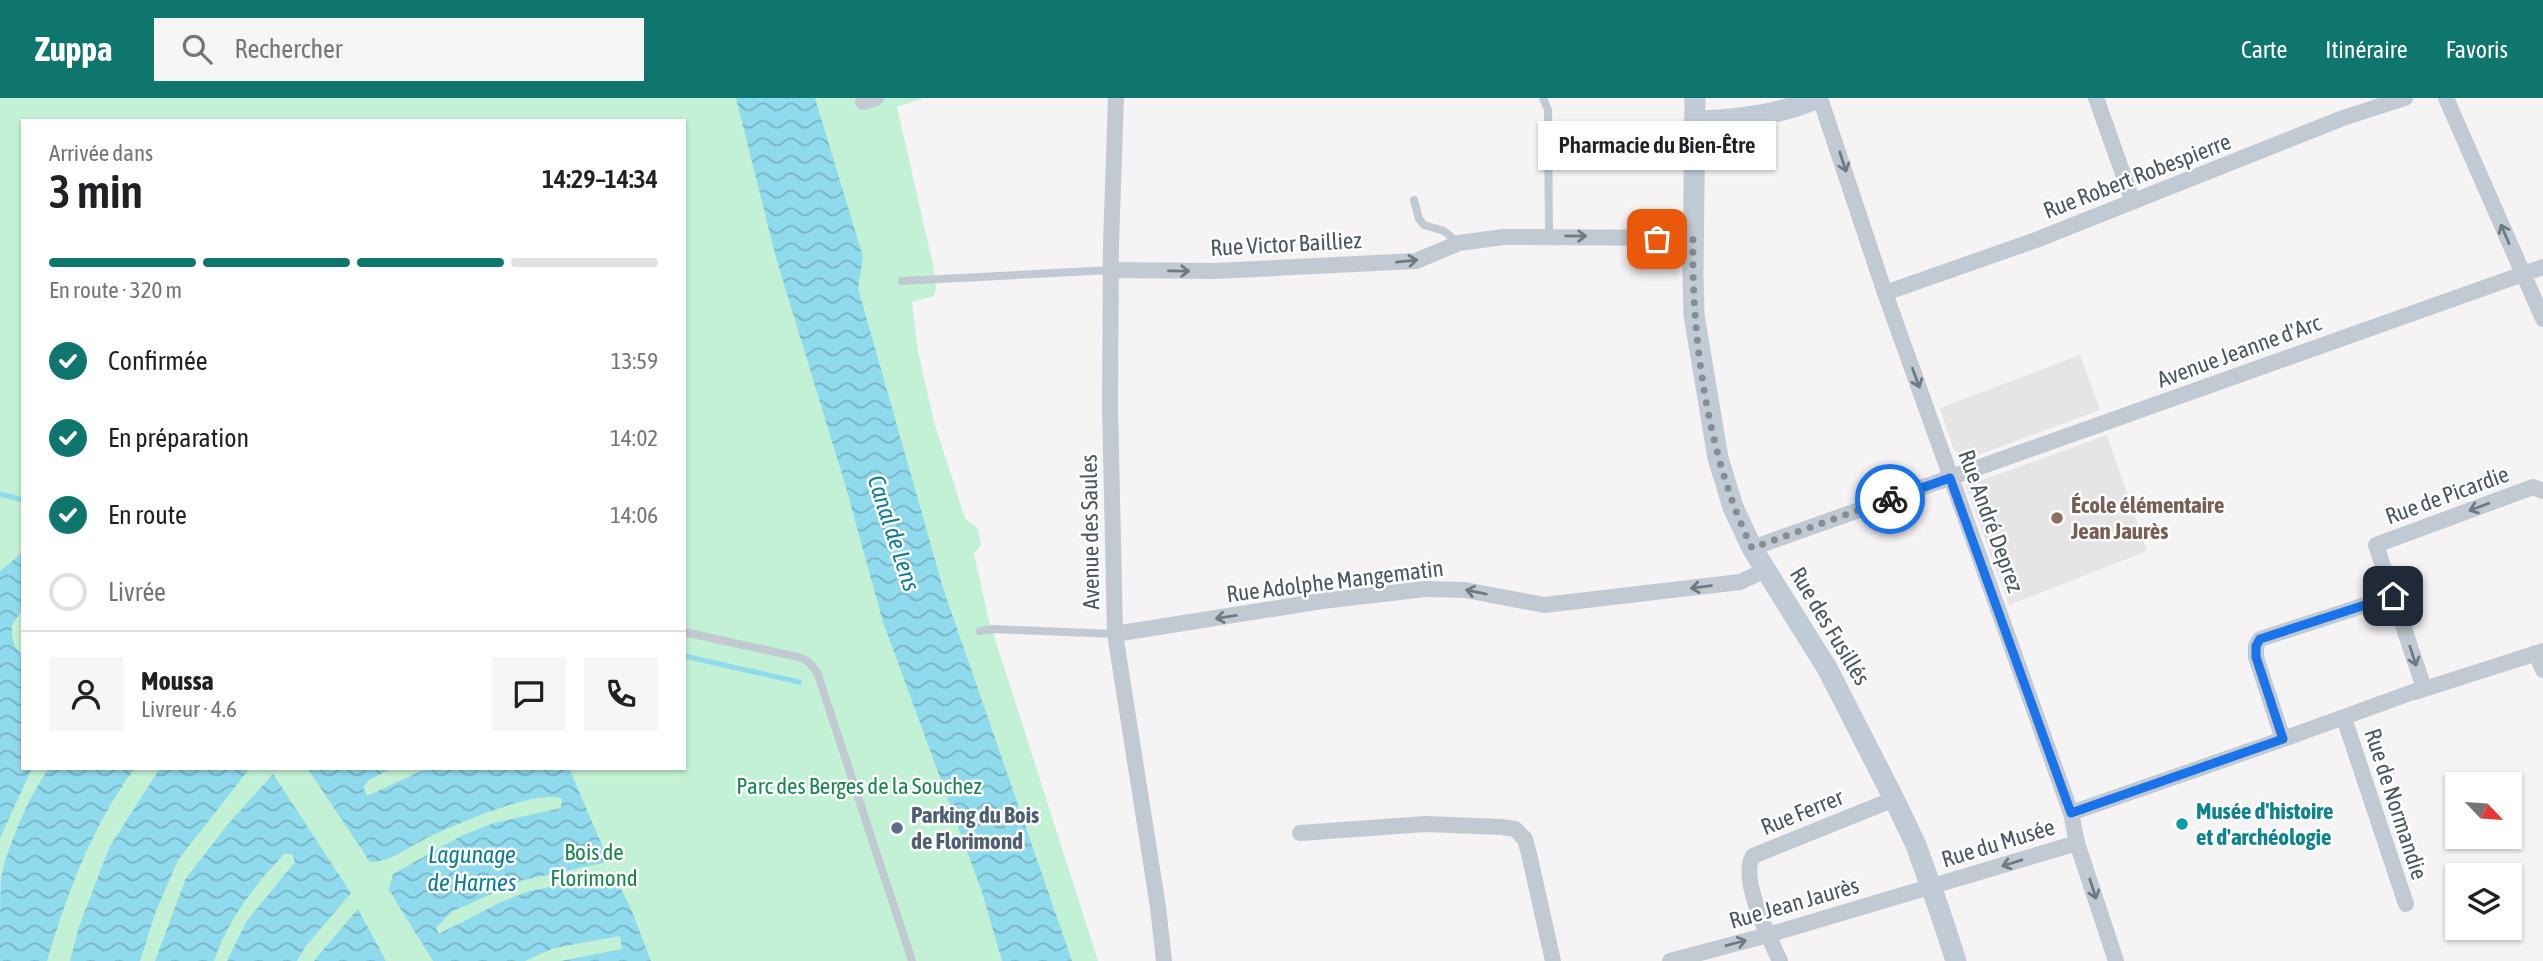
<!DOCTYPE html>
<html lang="fr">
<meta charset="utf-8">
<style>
body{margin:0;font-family:"Asap Condensed",sans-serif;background:#f6f6f6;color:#202124;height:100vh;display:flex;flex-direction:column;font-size:26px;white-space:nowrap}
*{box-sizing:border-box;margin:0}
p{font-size:23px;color:#757577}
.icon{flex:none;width:38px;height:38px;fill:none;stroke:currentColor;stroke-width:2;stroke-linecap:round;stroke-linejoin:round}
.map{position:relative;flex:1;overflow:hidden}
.panel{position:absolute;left:21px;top:21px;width:665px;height:651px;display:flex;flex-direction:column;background:#fff;border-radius:0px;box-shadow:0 2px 5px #0004}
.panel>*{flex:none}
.needle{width:46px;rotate:115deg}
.controls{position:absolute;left:2445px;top:674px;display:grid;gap:14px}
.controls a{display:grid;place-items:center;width:77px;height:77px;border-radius:0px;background:#fff;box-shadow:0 2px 5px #0004;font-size:35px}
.pin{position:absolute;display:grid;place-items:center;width:60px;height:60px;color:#fff;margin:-30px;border-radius:14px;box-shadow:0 4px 10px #0006}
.courier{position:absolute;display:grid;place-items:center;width:70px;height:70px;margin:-35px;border:5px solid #1a73e8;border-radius:50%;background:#fff;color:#222;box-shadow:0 2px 9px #0007}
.bubble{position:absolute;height:49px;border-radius:0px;background:#fff;box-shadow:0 2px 5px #0004;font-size:23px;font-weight:600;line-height:49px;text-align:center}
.headline em{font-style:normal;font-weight:600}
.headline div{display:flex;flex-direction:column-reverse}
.headline{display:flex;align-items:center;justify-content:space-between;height:119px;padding:0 28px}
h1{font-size:46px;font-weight:600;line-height:52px}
.bar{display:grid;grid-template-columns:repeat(4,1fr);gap:10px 7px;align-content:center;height:84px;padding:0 28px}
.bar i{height:9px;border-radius:5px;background:#e0e0e0}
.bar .selected{background:#0f766e}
.bar p{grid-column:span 4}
.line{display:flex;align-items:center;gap:18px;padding:0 28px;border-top:2px solid #e0e0e0}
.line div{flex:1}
.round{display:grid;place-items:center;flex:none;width:74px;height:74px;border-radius:0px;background:#f6f6f6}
ol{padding:0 28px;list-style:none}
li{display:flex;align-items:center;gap:21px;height:77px}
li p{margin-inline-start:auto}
li .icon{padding:7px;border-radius:50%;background:#0f766e;color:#fff;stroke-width:4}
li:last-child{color:#757577}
li i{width:38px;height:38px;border:4px solid #e0e0e0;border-radius:50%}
header{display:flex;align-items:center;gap:42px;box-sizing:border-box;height:98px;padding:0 35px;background:#0f766e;color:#fff}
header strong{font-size:33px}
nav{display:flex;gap:38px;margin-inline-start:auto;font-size:24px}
.search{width:490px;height:63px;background:#f6f6f6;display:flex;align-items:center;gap:18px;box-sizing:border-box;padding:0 24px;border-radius:0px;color:#757577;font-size:26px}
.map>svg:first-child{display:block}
</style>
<header>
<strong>Zuppa</strong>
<div class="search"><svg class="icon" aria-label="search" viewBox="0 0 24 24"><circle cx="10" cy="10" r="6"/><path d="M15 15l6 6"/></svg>Rechercher</div>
<nav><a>Carte</a><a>Itinéraire</a><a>Favoris</a></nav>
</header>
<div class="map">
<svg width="2543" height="863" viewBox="0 0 2543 863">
<defs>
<pattern id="water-waves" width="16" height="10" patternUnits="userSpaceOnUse" patternTransform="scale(1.75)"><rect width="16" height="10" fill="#90daee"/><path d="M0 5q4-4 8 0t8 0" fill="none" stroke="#78b4c4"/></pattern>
</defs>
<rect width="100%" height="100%" fill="#f5f3f3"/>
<path fill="#e6e4e5" d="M 2080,257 L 2100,312 L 1970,360 L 1954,352 L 1940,310 Z
M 2107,337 L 2147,453 L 2009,507 L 1966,388 Z"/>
<path fill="#c3f1d5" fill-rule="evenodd" d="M 0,0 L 924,0 L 897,9 L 934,171 L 936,191 L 934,198 L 912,204 L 918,253 L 934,324 L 965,420 L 978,431 L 981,448 L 974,455 L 988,519 L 1098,863 L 0,863 ZM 23,23 L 684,23 L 684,670 L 23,670 Z"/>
<path fill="url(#water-waves)" d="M 736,0 L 815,0 L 863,159 L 858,190 L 943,490 L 1072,863 L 1002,863 L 982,794 L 883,524 L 845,386 L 776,160 Z
M 23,454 L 23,510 L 12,527 L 12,538 L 15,549 L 23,558 L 23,670 L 32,670 L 0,740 L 0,473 Z
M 49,670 L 135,670 C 92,727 67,796 47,863 L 0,863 C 0,838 0,805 1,781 C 7,749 30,696 49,670 Z
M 160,670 L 250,670 L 178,762 L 156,813 L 140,863 L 70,863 L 79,829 L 109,750 Z
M 392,670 L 369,682 L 363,689 L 367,698 L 428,670 L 569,670 L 607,759 L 603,765 L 523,782 L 451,814 L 436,830 L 439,836 L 501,804 L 530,793 L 603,778 L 615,779 L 631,811 L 651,863 L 560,863 L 622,851 L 620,838 L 554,850 L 525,863 L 433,863 L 389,792 L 393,776 L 463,737 L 494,725 L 561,710 L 562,701 C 537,690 455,727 429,739 C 409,748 392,764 370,764 L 308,671 Z
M 273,676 L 351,795 L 305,849 L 297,863 L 227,863 L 246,824 L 295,764 L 292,756 L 284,756 C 254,788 228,821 214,863 L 155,863 L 186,780 L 229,725 Z
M 358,811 L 386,863 L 314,863 L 317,859 Z"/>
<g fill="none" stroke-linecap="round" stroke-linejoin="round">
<path stroke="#90daee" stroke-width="5" d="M 0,396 L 23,402
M 684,558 L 799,584"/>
<path stroke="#c1cad2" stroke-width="8" d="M 1543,0 L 1548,12 L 1549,138
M 1414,102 L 1419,121 L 1424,127 L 1444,133 L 1459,145
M 902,183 L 1111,172
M 980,533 L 993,531 L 1115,536
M 684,534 L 798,559 L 808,563 L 817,574 L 912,863"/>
<path stroke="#c1cad2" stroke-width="16" d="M 1116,0 L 1111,146 L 1110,308 L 1115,536 L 1158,809 L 1164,863
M 1820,0 L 1885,195 L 2071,715 L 2077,745 L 2116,863
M 2096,0 L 2133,104
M 2446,0 L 2543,221
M 863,4 L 876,0
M 1111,172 L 1215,173 L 1416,163 L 1459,145 L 1503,139 L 1693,140
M 1885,195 L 2036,142 L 2343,20 L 2405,0
M 1752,450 L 2543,169
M 2393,498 L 2260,541 L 2256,548 L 2256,559 L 2283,641 L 2424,590 L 2376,447 L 2533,389 L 2543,393
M 1115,536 L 1322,503 L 1425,491 L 1465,492 L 1544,507 L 1740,484 L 1766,472
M 2536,555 L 2543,572
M 2415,594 L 2543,553
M 2344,620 L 2406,806
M 2071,715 L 2292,638
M 1300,735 L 1425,726 L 1502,729 L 1515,731 L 1525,741 L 1529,756 L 1553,863
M 1670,863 L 1768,837 L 2077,745
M 1780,863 C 1769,840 1739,780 1753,758 L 1894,701"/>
<path stroke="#c1cbd6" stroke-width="21" d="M 1695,0 L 1693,175 L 1694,217 L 1718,360 L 1733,409 L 1752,450 L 1827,570 L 1894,701 L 1916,747 L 1940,814 L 1956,863
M 1694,23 C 1734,22 1781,17 1817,0"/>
</g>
<defs><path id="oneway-shaft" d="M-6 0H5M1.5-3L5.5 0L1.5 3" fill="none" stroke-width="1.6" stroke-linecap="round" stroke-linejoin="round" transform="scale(1.75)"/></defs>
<g stroke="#6e7983">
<use href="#oneway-shaft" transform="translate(1843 64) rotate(72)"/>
<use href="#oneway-shaft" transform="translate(2505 136) rotate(-113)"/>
<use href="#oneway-shaft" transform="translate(1576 138) rotate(1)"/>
<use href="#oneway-shaft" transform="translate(1407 163) rotate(-6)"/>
<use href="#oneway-shaft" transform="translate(1179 173) rotate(1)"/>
<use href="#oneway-shaft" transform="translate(1916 280) rotate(70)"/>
<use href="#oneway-shaft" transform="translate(2479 409) rotate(160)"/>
<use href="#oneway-shaft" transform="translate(1701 489) rotate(173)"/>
<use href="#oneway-shaft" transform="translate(1476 494) rotate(-168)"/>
<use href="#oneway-shaft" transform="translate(1226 519) rotate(171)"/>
<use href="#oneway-shaft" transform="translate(2413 558) rotate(72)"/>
<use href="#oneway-shaft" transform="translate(2012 765) rotate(163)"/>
<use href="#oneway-shaft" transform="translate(2093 791) rotate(72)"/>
<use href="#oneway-shaft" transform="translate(1736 845) rotate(-15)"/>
</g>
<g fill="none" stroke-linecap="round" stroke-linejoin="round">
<path stroke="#868d94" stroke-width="7" stroke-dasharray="0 12.6" d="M 1657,141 L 1693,140 C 1691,240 1708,360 1752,450 L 1890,401"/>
<path stroke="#1a73e8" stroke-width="9" d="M 1890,401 L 1950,380 L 2071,715 L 2283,641 L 2256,559 L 2256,548 L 2260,541 L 2393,498"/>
</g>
<circle fill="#8d6e63" stroke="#fff" stroke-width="2.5" cx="2057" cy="420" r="7"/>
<circle fill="#0f9aa8" stroke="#fff" stroke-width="2.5" cx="2182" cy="726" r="7"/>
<circle fill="#5c6f8a" stroke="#fff" stroke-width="2.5" cx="897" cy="730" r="7"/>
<g text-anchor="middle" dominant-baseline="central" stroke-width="5" stroke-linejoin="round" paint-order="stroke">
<g font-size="23" fill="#4a5661" stroke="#fff">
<text transform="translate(2137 78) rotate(-21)">Rue Robert Robespierre</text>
<text transform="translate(1286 146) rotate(-3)">Rue Victor Bailliez</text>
<text transform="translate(2239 253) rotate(-20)">Avenue Jeanne d'Arc</text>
<text transform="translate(2447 397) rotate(-20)">Rue de Picardie</text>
<text transform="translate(1991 423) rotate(70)">Rue André Deprez</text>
<text transform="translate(1090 434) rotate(-91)">Avenue des Saules</text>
<text transform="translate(1335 483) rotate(-7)">Rue Adolphe Mangematin</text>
<text transform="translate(1830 528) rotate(59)">Rue des Fusillés</text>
<text transform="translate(2396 706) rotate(72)">Rue de Normandie</text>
<text transform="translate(1802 714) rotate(-22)">Rue Ferrer</text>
<text transform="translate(1998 745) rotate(-17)">Rue du Musée</text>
<text transform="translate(1794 805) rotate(-16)">Rue Jean Jaurès</text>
</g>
<g font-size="23" font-weight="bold" fill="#785e54" stroke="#fff" text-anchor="start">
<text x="2071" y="407">École élémentaire<tspan x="2071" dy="26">Jean Jaurès</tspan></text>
</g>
<g font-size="23" fill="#17864f" stroke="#fff">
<text x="859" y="688">Parc des Berges de la Souchez</text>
<text x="594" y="754">Bois de<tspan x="594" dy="26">Florimond</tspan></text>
</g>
<g font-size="23" font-weight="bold" fill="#0d838f" stroke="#fff" text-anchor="start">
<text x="2196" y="713">Musée d'histoire<tspan x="2196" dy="26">et d'archéologie</tspan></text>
</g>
<g font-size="23" font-weight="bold" fill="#4e5e75" stroke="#fff" text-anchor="start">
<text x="911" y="717">Parking du Bois<tspan x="911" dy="26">de Florimond</tspan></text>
</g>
<g font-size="24" font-style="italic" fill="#0c7c9b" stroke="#fff">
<text transform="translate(894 435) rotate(72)">Canal de Lens</text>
<text x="472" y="756">Lagunage<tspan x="472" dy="28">de Harnes</tspan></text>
</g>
</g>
</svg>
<div class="controls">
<a><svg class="needle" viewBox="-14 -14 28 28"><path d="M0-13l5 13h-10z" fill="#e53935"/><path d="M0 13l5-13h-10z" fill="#757577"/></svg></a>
<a><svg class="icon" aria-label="layers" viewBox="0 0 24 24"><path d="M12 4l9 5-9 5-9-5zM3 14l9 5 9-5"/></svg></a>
</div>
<div class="pin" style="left:1657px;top:141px;background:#ea580c"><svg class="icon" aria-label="bag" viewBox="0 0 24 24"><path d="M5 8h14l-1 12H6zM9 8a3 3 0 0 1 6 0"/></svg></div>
<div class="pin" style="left:2393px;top:498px;background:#1f2937"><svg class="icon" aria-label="home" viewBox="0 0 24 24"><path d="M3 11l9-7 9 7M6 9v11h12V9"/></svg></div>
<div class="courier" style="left:1890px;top:401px"><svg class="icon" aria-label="bike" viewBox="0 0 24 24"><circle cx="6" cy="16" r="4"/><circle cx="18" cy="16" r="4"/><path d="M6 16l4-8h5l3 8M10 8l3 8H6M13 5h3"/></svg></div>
<div class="bubble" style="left:1538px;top:23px;width:238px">Pharmacie du Bien-Être</div>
<section class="panel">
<div class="headline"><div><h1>3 min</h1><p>Arrivée dans</p></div><em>14:29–14:34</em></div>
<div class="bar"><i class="selected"></i><i class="selected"></i><i class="selected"></i><i></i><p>En route · 320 m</p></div>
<ol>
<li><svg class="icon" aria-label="check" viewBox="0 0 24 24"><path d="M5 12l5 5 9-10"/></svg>Confirmée<p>13:59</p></li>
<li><svg class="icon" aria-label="check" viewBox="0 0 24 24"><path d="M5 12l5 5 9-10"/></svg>En préparation<p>14:02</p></li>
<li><svg class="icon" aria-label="check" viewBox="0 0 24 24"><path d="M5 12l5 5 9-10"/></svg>En route<p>14:06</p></li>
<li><i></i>Livrée</li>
</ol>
<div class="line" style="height:126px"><a class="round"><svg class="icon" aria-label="person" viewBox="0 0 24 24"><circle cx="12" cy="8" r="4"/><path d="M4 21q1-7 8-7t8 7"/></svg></a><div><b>Moussa</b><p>Livreur · 4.6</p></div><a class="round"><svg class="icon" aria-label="chat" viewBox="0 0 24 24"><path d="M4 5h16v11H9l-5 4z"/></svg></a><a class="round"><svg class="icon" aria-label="phone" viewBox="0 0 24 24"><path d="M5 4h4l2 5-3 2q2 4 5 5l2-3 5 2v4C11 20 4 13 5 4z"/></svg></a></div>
</section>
</div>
